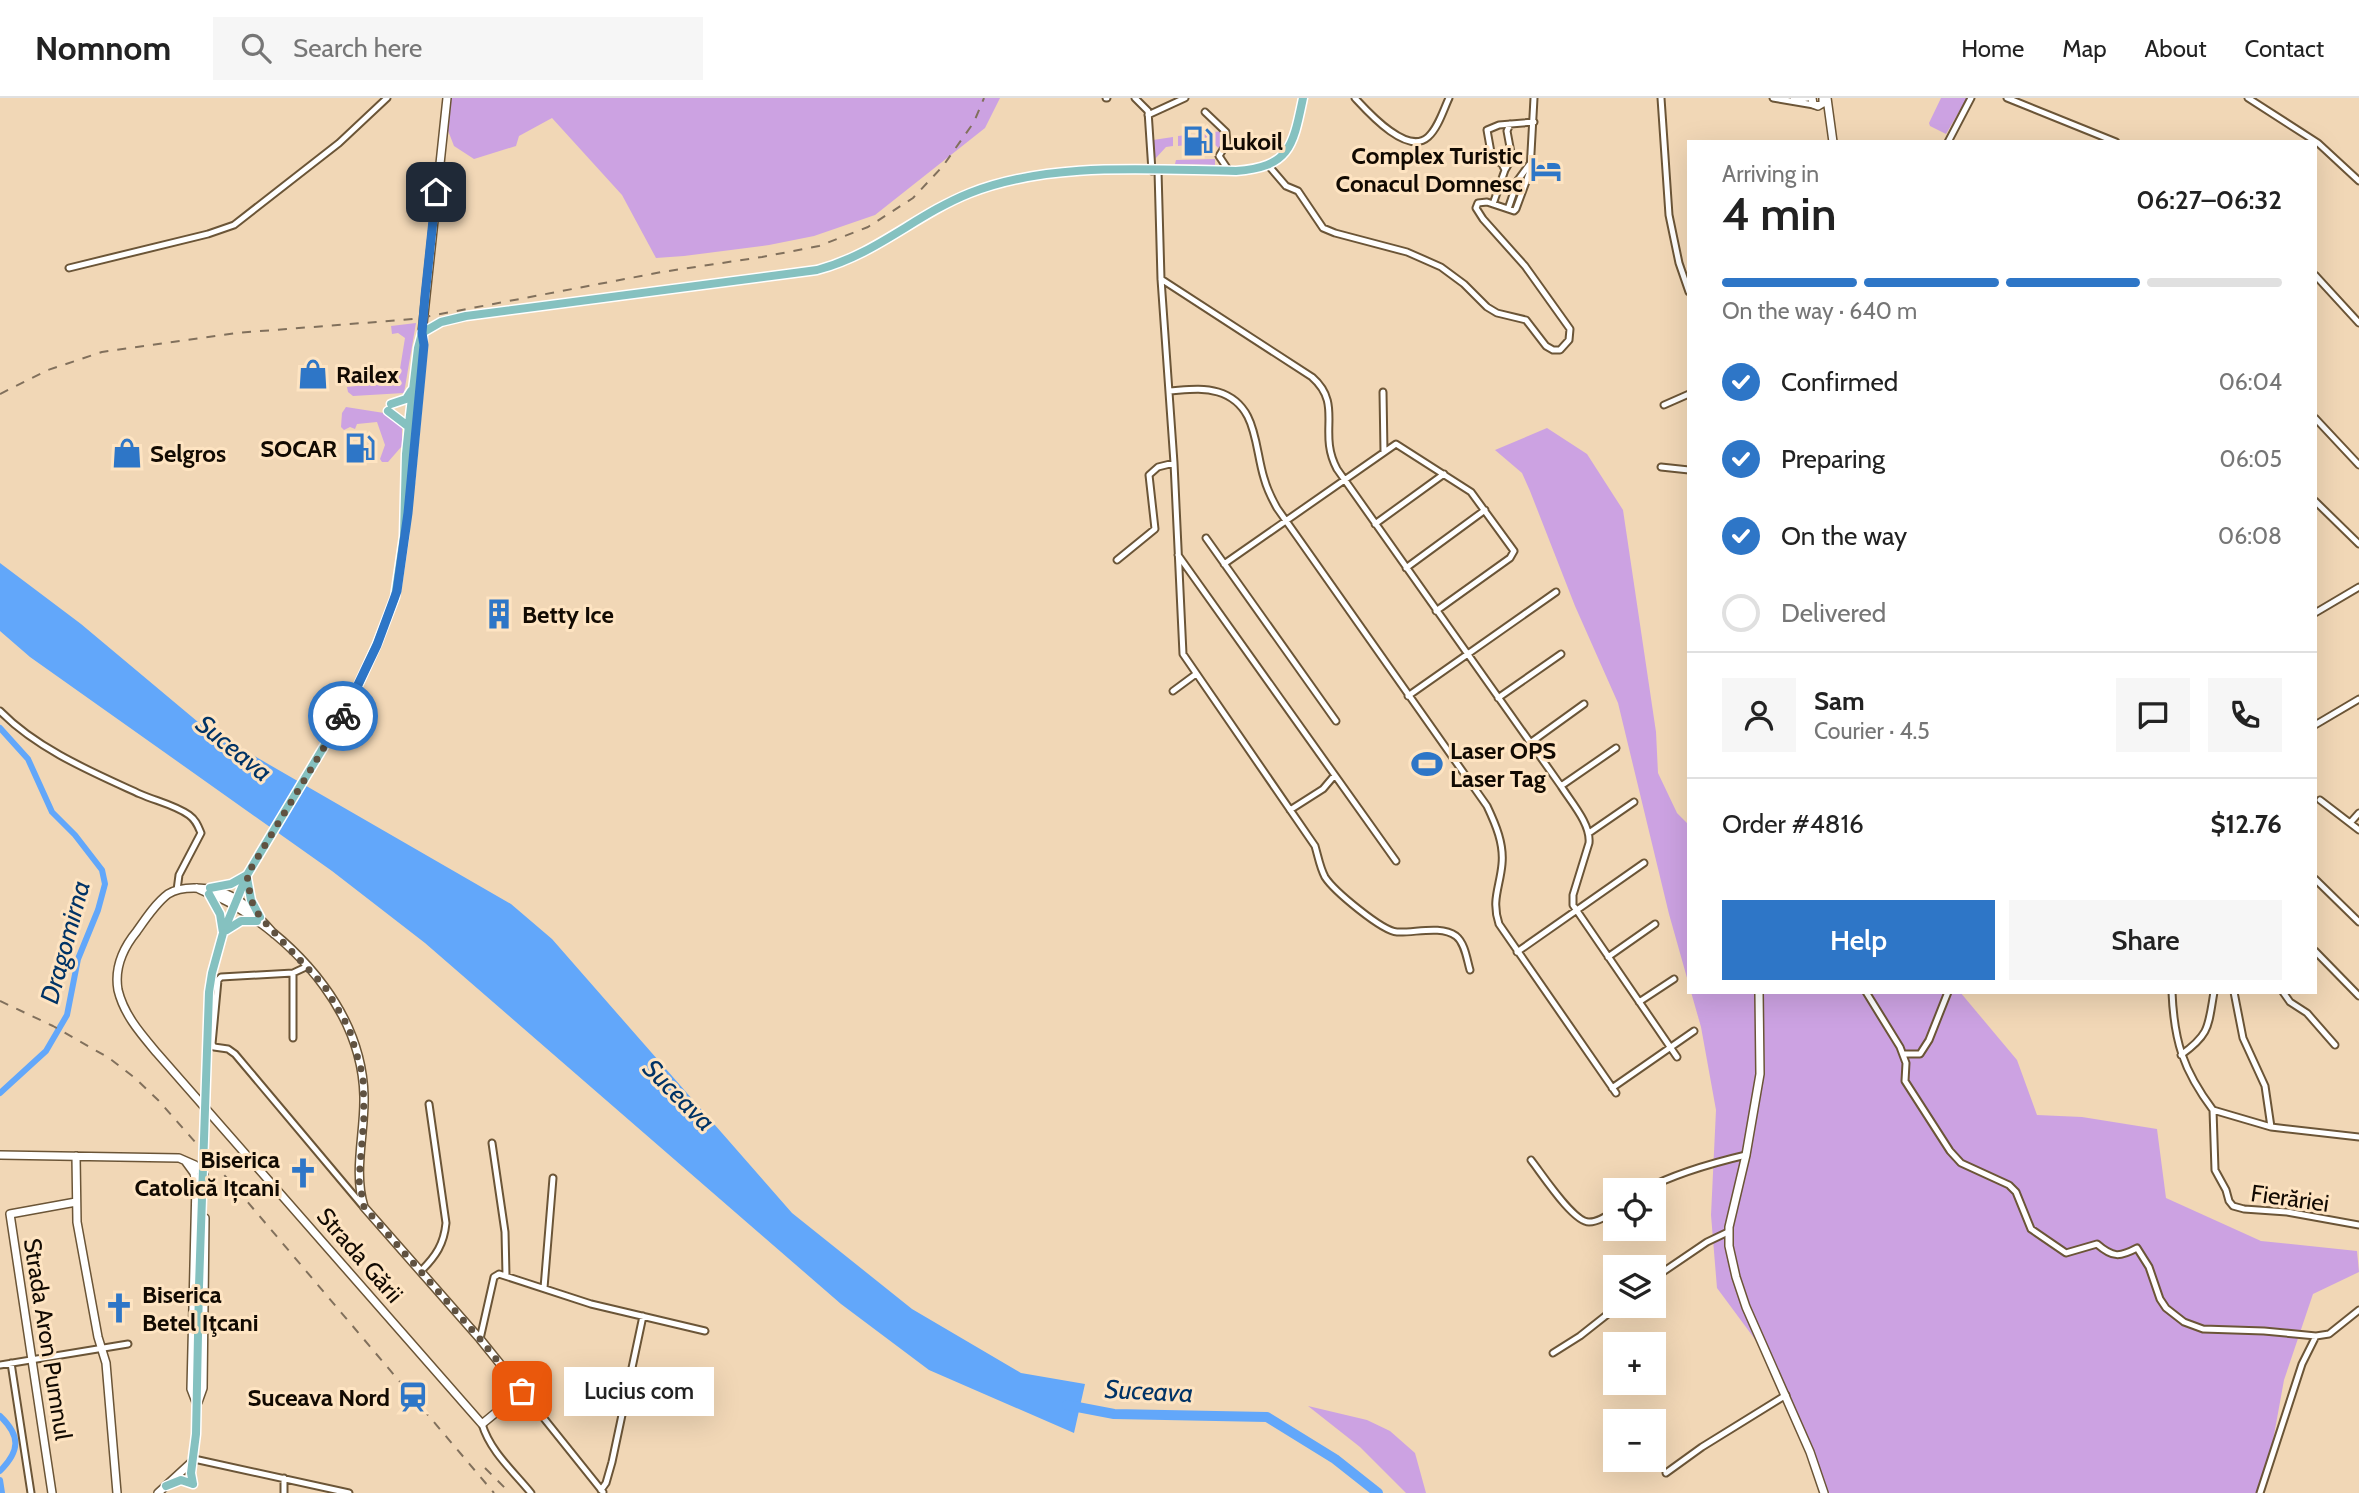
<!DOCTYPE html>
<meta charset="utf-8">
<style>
body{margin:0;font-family:Cabin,sans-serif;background:#f6f6f6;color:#222;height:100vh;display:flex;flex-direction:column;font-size:26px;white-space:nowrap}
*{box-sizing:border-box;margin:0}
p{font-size:23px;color:#767676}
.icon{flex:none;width:38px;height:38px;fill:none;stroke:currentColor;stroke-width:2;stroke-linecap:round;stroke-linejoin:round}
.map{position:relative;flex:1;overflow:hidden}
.details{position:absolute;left:1687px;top:42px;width:630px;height:854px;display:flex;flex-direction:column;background:#fff;border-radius:0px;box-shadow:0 7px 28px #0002}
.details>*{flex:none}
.controls{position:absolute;left:1603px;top:1080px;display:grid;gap:14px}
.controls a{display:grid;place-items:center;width:63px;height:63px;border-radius:0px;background:#fff;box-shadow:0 7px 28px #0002;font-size:35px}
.pin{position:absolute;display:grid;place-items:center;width:60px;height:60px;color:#fff;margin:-30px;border-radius:14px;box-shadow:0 4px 10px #0006}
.courier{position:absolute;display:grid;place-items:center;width:70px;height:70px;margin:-35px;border:5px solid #2e76c7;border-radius:50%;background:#fff;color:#222;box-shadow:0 2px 9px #0007}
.bubble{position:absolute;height:49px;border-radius:0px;background:#fff;box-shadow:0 7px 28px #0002;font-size:23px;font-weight:600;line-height:49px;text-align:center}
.summary em{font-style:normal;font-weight:600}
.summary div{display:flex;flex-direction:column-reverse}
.summary{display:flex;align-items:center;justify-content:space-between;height:119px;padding:0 35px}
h1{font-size:46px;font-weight:600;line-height:52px}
.bar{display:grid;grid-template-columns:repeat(4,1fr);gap:10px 7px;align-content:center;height:84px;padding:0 35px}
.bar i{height:9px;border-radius:5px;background:#e0e0e0}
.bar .current{background:#2e76c7}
.bar p{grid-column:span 4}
.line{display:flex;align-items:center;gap:18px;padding:0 35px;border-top:2px solid #e0e0e0}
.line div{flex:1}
.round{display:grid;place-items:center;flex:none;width:74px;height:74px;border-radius:0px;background:#f6f6f6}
ol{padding:0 35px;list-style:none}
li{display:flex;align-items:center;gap:21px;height:77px}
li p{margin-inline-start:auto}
li .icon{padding:7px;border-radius:50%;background:#2e76c7;color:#fff;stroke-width:4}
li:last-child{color:#767676}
li i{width:38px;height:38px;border:4px solid #e0e0e0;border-radius:50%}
.button{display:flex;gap:14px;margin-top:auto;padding:14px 35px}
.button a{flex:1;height:80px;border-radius:0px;background:#2e76c7;color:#fff;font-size:28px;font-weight:600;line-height:80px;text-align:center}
.button a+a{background:#f6f6f6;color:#222}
header{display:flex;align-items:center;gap:42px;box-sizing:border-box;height:98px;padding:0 35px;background:#fff;border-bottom:2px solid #e0e0e0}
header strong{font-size:33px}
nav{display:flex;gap:38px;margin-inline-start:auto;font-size:24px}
.search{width:490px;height:63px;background:#f6f6f6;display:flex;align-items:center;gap:18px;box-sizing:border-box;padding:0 24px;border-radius:0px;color:#767676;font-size:26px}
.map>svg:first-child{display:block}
</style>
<header>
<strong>Nomnom</strong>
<div class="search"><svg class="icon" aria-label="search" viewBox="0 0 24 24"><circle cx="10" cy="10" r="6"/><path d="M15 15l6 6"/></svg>Search here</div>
<nav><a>Home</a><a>Map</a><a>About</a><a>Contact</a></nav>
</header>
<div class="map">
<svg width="2359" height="1395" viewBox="0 0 2359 1395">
<rect width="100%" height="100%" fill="#f1d7b6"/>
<path fill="#cca2e2" d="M 451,0 L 1000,0 L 985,30 L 875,117 L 814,138 L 769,147 L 684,158 L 656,160 L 622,97 L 552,20 L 519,38 L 516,48 L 474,61 L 454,48 L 447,30 Z
M 1941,0 L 1967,0 L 1946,36 L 1930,28 L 1929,25 Z
M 1223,33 L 1224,45 L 1221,52 L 1215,47 L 1209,47 L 1209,40 L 1190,38 L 1187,47 L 1178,48 L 1178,38 Z
M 1173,39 L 1173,48 L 1166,49 L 1155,61 L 1153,42 Z
M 1215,61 L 1215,67 L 1175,66 L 1176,62 Z
M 416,225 L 404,295 L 353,298 L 348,294 L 347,289 L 398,283 L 405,240 L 398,235 L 392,236 L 391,228 Z
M 346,309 L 384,315 L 402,326 L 402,348 L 388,364 L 382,364 L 380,361 L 385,347 L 377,324 L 357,326 L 355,331 L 350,329 L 344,332 L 341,329 L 342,315 Z
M 1547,330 L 1587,356 L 1623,412 L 1656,634 L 1658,675 L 1677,715 L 1689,727 L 1689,887 L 1669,816 L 1618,605 L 1575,508 L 1530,393 L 1522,375 L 1495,352 Z
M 1691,894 L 1960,894 L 2017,962 L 2037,1017 L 2082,1019 L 2157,1031 L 2166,1100 L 2261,1143 L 2357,1153 L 2359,1174 L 2313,1196 L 2284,1282 L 2268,1370 L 2258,1395 L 1828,1395 L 1813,1350 L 1777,1271 L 1717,1190 L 1711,1117 L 1716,1012 L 1701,929 Z
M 1308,1308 L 1367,1322 L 1390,1333 L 1415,1355 L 1426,1395 L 1406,1395 L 1360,1349 Z"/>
<path fill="#62a7fa" d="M 0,465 L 81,526 L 204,629 L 511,806 L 552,841 L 792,1115 L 912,1211 L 1021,1275 L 1085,1286 L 1074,1335 L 929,1272 L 841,1206 L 425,845 L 332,773 L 30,559 L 0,533 Z"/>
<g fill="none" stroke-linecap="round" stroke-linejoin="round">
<path stroke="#62a7fa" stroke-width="6" d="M 0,630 L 28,661 L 52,714 L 75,737 L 102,772 L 105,786 L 98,812 L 78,861 L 67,917 L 46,953 L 0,995
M 0,1318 C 21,1338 20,1353 0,1373
M 0,1382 L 2,1395"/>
<path stroke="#62a7fa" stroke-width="10" d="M 1067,1307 L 1114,1316 L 1267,1319 L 1335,1361 L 1378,1395"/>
<g stroke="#6b5537" stroke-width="9">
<path id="street" d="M 1106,0 L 1107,0
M 1135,0 L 1148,13 L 1152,73
M 1355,0 C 1368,14 1407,58 1428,39 C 1438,30 1443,13 1449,0
M 1661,0 L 1669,117 L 1679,165 L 1689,194
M 1773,0 L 1814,7
M 2007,0 L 2116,44
M 2248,0 L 2318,45 L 2359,83
M 1793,2 L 1808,0
M 1205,14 L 1226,34 L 1227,45 L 1219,58 L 1229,73
M 1148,17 L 1185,0
M 1948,44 L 1971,0
M 1268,67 L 1286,88 L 1298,93 L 1323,130 L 1335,135 L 1407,154 L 1441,169 L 1464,186 L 1487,209 L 1497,215 L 1526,222 L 1546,248 L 1553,252 L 1560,252 L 1569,242 L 1570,231 L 1525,168 L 1483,121 L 1476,110 L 1478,105 L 1487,104 L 1514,113 L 1516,111 L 1530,73 L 1534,0
M 1505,72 L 1502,66 L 1492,60 L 1487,32 L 1499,27 L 1534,24
M 1158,73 L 1161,181 L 1174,365 L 1183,556 L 1315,748 C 1318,758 1320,770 1325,779 C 1334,793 1382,833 1397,834 C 1415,835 1441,827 1456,838 C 1465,845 1467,862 1470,872
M 1493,106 L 1505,72 L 1512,60 L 1507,33 L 1510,26
M 1508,111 L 1518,82 L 1529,67
M 69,170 L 208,136 L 234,127 L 339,45 L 387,0
M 2315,177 L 2359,225
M 1161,181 L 1312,279 C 1344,307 1317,334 1337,371 L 1561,688 C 1571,704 1591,726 1589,745 L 1573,797 L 1573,807 L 1677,959
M 1169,293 C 1185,292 1202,289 1218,294 C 1258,306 1254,348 1264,380 C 1267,391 1272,401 1277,410 L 1487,708 C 1496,727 1504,746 1502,766 C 1500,789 1491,802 1499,826 L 1616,995
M 1383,294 L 1384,354
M 1664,307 L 1689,296
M 2315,320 L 2359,367
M 1661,369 L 1689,372
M 2315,403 L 2359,446
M 1375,426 L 1444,376
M 1206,440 L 1336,623
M 1178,457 L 1396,763
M 1117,462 L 1155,431 L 1149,377 L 1158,369 L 1174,365
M 1224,466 L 1396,346 L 1471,394 L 1514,453 L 1510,460 L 1436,513
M 1406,470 L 1485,412
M 2315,515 L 2359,489
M 1173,593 L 1196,576
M 1408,598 L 1556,494
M 1498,600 L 1561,556
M 0,613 C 37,651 92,674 140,696 C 156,703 175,707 189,717 C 196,722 198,728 201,735 L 179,777 L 177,792
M 2315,627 L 2359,601
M 1530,645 L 1584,606
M 1561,688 L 1616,650
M 2320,702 L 2359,732
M 1290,712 L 1323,691 L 1334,678
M 2350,725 L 2359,715
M 1589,735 L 1634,704
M 2315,781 L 2359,824
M 2315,853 L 2359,898
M 1517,854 L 1644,765
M 1608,859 L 1655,826
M 308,868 L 293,875 L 221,879 L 218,882 L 212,946 L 214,949 L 228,951 L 235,956 L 362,1107
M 1866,894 L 1900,949 L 1906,965 L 1905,983 L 1950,1053 L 1961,1065 L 2009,1087 L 2016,1094 L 2031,1131 L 2066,1155 L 2097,1146 C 2113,1160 2120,1159 2137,1150 L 2149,1169 L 2160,1201 L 2166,1210 L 2184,1224 L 2203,1231 L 2264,1233 L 2316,1238 L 2329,1236 L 2359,1212
M 2172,894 C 2174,943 2183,972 2213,1012 L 2271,1029 L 2359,1039
M 2234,894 L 2243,940 L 2265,988 L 2271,1029
M 2283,894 L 2290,904 L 2307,915 L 2335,947
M 1639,904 L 1674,881
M 293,940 L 293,875
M 1903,956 L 1920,956 L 1929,942 L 1948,894
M 2181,957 C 2210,936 2208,929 2214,894
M 1612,990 L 1694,933
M 2213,1012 L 2215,1072 L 2226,1092 L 2229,1103 L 2233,1108 L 2244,1111 L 2287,1114 L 2359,1127
M 492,1045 L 505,1134 L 506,1177
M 1531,1062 C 1542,1076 1573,1124 1589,1124 C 1599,1124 1608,1117 1615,1112
M 1644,1092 C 1676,1075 1712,1065 1746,1057
M 421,1173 C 436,1158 444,1146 446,1125 L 429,1006
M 1654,1180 L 1707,1144 L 1728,1134
M 544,1190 L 553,1080
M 480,1241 L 494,1179 L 499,1176 L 591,1206 L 705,1233
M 1553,1255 L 1580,1238 L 1618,1208
M 11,1265 L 31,1395
M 0,1267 L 128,1246
M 522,1293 L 603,1394
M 482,1326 C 490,1353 513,1373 531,1395
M 194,1361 L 349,1395
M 1666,1375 L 1702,1349 L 1786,1297
M 601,1392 L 606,1385 L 612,1364 L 643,1218
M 284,1395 L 284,1380
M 2260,1395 L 2302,1266 L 2316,1238"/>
</g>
<g stroke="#6b5537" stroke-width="10">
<path id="secondary" d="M 1812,0 L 1813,6 L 1818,8 L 1823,5 L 1823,0
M 1827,0 L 1833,44
M 422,235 L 447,0
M 197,790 C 209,796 223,800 235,808 C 302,849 362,917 364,998 C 365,1035 353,1073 364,1109 L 480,1241 L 522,1293 L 482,1326 L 157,955 C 141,936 124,917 118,892 C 114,869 123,850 137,833 C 146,820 156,805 168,796 C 176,791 185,790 194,790 C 232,790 250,809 274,836
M 1759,894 L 1760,976 L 1746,1057 L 1729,1129 L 1729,1148 L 1736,1179 L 1746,1209 L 1810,1354 L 1824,1395
M 0,1057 L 179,1060 L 195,1067 L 204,1077
M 76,1058 L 77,1124 L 98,1239 L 106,1265 L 117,1395
M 186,1064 L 194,1075 L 196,1086 L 191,1291 L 196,1304
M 198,1304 L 203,1290 L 205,1120
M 52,1395 L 10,1116 L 76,1104
M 158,1395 L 194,1362"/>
</g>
<g stroke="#fff" stroke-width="11">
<path id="primary" d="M 422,235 L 441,224 L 466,218 L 817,172 C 877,156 915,117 970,95 C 1051,63 1150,72 1236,73 C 1290,69 1293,48 1303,0
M 391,306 L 406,301 L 411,293
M 388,313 L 409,329
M 410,383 L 423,239
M 247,780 L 251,802 L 260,819
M 210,790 L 231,786 L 247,777
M 209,796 L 220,816 L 223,835
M 225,833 L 241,823 L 257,823
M 223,835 L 247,777 L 350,605 L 377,546 L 395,499 L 404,438 L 406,356 L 410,317 L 418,250 L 422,235
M 193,1386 L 191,1375 L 196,1336 L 199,1188
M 166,1388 L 181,1382 L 193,1386"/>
</g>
<use href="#street" stroke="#fff" stroke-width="5"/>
<use href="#secondary" stroke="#fff" stroke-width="7"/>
<use href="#primary" stroke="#85c1c0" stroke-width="8"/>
<path stroke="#81705c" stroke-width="2" stroke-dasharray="9 9" stroke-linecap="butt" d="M 0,296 L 48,272 L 102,254 L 236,235 L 414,221 L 662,174 L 762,159 L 819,148 L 868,129 L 913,100 L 943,68 L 974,24 L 984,0
M 0,903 L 53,928 L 109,960 L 135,980 L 158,1002 L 240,1095 L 494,1395
M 485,1370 L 510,1395"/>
<g stroke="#fff" stroke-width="11" stroke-linecap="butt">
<path id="primary-bridge" d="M 199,1188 L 209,894 L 212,875 L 223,835"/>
</g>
<use href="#primary-bridge" stroke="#85c1c0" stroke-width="8"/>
</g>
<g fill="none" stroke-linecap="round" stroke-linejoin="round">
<path stroke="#605241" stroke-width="7" stroke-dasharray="0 12.6" d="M 343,618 L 247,777 L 251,802 L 260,819 L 325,889 L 349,930 L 363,978 L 364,1018 L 359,1082 L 364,1109 L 480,1241 L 522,1293"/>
<path stroke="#2e76c7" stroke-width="9" d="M 343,618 L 377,547 L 397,493 L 408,415 L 424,247 L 422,235 L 425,198 L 436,94"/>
</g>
<defs>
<g id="fuel-bare" transform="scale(2.415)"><path d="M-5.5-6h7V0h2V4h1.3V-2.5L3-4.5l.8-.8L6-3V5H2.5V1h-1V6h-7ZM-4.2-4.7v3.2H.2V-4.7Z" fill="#2e76c7" stroke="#fee4c2" stroke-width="2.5" paint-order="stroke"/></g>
<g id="hotel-bare" transform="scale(2.415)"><path d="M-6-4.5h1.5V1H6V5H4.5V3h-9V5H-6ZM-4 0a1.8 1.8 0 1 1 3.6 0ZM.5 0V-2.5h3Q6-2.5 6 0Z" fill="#2e76c7" stroke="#fee4c2" stroke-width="2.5" paint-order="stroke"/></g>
<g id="shop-bare" transform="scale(2.415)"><path d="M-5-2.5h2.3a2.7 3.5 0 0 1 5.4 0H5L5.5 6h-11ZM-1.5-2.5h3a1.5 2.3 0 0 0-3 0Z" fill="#2e76c7" stroke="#fee4c2" stroke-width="2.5" paint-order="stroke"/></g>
<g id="building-bare" transform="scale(2.415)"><path d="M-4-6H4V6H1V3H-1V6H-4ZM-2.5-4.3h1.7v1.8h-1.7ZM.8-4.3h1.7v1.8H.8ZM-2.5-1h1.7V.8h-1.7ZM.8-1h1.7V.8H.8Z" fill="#2e76c7" stroke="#fee4c2" stroke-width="2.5" paint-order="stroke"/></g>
<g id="stadium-bare" transform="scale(2.415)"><path d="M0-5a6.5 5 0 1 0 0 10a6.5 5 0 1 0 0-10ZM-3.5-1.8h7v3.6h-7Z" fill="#2e76c7" stroke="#fee4c2" stroke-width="2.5" paint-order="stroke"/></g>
<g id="church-bare" transform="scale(2.415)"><path d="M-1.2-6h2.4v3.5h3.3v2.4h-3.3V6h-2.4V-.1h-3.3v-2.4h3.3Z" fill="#2e76c7" stroke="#fee4c2" stroke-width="2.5" paint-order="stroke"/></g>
<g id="station-bare" transform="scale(2.415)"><path d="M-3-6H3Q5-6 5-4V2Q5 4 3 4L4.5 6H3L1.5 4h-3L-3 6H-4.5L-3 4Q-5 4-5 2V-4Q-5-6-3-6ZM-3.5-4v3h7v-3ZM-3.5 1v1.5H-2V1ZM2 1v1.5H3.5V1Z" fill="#2e76c7" stroke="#fee4c2" stroke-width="2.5" paint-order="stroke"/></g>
</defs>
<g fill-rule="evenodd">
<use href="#fuel-bare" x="1198" y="43"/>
<use href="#hotel-bare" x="1546" y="71"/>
<use href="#shop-bare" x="313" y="276"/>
<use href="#fuel-bare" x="360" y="350"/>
<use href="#shop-bare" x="127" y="355"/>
<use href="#building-bare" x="499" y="516"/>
<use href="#stadium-bare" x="1427" y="666"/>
<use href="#church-bare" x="303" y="1075"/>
<use href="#church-bare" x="119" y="1210"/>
<use href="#station-bare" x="413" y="1299"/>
</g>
<g text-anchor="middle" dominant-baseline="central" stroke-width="6" stroke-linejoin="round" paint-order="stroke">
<g font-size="24" font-weight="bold" fill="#120a02" stroke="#fee4c2" text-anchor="start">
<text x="1221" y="43">Lukoil</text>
<text x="1523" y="57" text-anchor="end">Complex Turistic<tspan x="1523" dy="28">Conacul Domnesc</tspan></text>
<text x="336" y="276">Railex</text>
<text x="337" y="350" text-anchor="end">SOCAR</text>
<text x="150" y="355">Selgros</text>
<text x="522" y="516">Betty Ice</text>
<text x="1450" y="652">Laser OPS<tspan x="1450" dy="28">Laser Tag</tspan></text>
<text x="280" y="1061" text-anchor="end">Biserica<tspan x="280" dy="28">Catolică Ițcani</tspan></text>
<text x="142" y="1196">Biserica<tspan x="142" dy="28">Betel Iţcani</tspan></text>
<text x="390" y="1299" text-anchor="end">Suceava Nord</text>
</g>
<g font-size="24" fill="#120a02" stroke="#fee4c2">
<text transform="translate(2290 1100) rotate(8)">Fierăriei</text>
<text transform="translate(360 1157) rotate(49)">Strada Gării</text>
<text transform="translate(48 1241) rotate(81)">Strada Aron Pumnul</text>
</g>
<g font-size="26" font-style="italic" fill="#036" stroke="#fee4c2">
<text transform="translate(234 650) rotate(39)">Suceava</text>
<text transform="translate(65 844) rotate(-75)">Dragomirna</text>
<text transform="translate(679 997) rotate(45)">Suceava</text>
<text transform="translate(1149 1293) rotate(3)">Suceava</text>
</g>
</g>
</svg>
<div class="controls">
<a><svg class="icon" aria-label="locate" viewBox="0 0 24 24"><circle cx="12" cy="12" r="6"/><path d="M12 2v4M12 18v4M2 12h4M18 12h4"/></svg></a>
<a><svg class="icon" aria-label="layers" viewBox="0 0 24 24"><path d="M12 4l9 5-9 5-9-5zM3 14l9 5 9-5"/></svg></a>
<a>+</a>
<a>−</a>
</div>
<div class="pin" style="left:522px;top:1293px;background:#ea580c"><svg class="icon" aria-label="bag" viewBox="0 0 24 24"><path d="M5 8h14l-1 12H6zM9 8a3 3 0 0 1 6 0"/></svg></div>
<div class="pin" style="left:436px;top:94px;background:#1f2937"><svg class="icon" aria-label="home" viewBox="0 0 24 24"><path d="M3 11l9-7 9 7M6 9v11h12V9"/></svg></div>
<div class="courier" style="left:343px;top:618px"><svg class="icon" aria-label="bike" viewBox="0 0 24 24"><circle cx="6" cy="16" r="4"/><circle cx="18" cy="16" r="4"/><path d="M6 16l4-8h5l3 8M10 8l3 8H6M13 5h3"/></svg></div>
<div class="bubble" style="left:564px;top:1269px;width:150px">Lucius com</div>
<section class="details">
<div class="summary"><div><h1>4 min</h1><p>Arriving in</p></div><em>06:27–06:32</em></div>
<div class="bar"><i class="current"></i><i class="current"></i><i class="current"></i><i></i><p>On the way · 640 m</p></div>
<ol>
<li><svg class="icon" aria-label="check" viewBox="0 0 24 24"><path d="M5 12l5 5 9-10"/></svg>Confirmed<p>06:04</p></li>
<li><svg class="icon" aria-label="check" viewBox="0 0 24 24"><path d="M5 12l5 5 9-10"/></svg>Preparing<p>06:05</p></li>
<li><svg class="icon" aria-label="check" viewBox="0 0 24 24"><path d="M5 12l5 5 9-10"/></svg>On the way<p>06:08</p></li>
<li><i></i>Delivered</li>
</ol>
<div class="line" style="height:126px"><a class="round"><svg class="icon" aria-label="person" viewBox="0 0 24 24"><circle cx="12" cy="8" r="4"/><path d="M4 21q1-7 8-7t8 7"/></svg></a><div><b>Sam</b><p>Courier · 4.5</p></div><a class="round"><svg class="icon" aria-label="chat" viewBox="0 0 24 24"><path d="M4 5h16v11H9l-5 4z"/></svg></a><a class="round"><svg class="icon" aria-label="phone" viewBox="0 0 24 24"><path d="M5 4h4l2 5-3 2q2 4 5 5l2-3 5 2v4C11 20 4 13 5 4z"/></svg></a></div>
<div class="line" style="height:91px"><div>Order #4816</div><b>$12.76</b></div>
<div class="button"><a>Help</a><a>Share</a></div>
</section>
</div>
